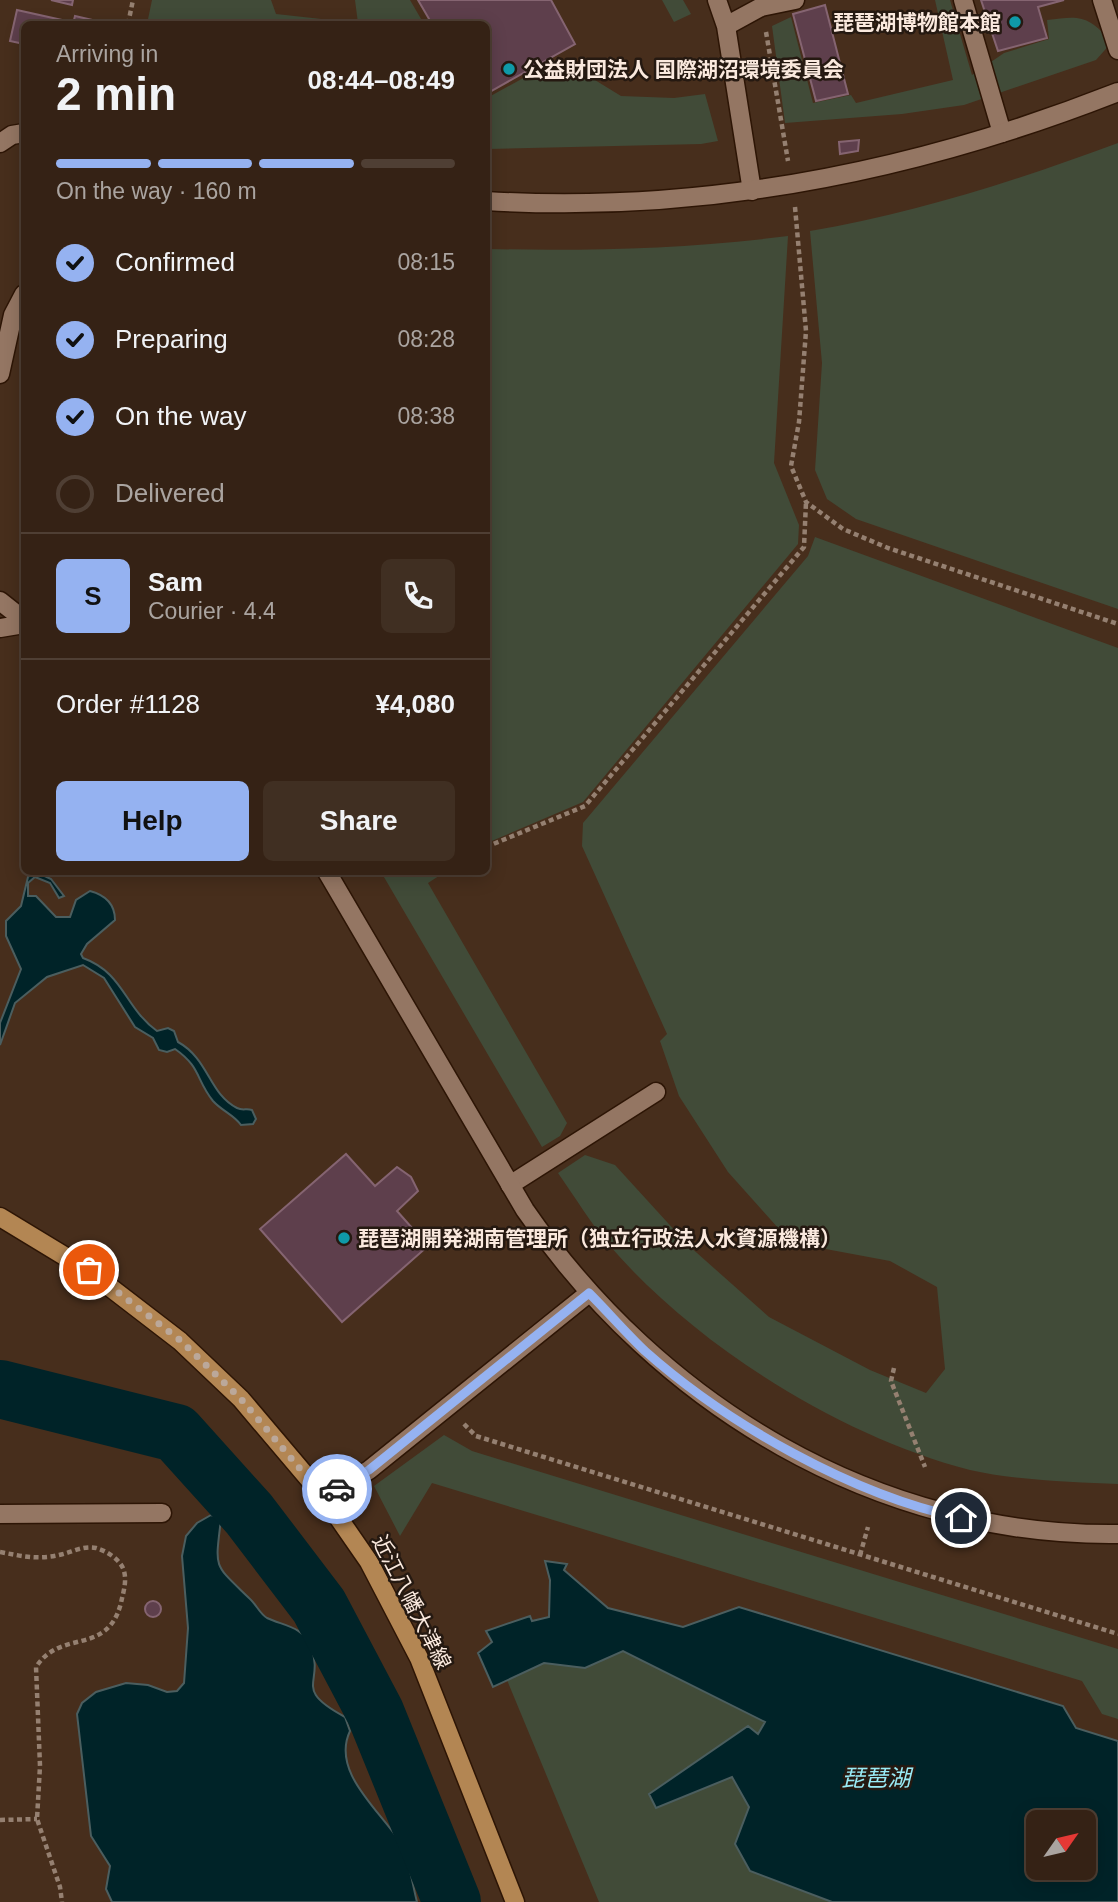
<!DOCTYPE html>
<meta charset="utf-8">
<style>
body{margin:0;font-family:Helvetica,"Noto Sans JP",sans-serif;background:#402f22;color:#f1f3f6;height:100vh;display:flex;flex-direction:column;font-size:26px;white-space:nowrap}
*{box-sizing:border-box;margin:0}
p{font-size:23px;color:#aaa4a0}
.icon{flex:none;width:38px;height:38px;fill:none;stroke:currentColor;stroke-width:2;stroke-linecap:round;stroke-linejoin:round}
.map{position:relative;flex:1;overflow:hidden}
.sheet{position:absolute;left:21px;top:21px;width:469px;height:854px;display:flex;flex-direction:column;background:#352215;border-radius:10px;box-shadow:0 4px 18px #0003,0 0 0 2px #4f3f34}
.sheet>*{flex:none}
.needle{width:46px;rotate:56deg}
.fabs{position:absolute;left:1026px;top:1810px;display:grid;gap:14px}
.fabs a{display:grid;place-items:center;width:70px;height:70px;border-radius:10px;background:#352215;box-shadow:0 4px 18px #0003,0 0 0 2px #4f3f34;font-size:35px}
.pin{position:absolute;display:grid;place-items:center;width:60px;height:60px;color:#fff;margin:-30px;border:4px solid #fff;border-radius:50%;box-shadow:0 2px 7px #0007}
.courier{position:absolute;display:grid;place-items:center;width:70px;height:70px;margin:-35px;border:5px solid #95b2f1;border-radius:50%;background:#fff;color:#222;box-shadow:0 2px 9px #0007}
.headline em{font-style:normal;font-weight:700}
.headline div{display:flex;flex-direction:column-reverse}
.headline{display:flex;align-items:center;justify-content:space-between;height:119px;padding:0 35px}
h1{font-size:46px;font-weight:700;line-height:52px}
.bar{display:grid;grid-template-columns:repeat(4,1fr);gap:10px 7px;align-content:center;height:84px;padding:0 35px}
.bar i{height:9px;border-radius:5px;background:#4f3f34}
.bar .current{background:#95b2f1}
.bar p{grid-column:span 4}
.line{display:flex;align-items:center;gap:18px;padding:0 35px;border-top:2px solid #4f3f34}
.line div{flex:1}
.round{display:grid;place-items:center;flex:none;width:74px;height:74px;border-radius:10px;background:#402f22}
ol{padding:0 35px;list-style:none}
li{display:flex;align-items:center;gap:21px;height:77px}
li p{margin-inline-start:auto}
li .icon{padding:7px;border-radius:50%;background:#95b2f1;color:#111;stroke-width:4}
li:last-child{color:#aaa4a0}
li i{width:38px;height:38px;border:4px solid #4f3f34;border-radius:50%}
.button{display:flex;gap:14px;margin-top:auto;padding:14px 35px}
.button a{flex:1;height:80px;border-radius:10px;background:#95b2f1;color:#111;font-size:28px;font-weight:700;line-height:80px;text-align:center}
.button a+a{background:#402f22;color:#f1f3f6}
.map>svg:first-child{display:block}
</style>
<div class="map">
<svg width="1118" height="1902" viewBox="0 0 1118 1902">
<rect width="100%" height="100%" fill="#472e1c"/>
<path fill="#414b38" d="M 152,0 L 271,0 L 276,14 L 358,23 L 355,0 L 410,0 L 424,24 L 147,24 Z
M 662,0 L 683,0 L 691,14 L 674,22 Z
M 935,0 L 950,0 L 972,75 L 1004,53 L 1049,39 L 1047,20 C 1082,15 1088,16 1112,42 L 1096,60 L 964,105 L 902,114 L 785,123 L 772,26 L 791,17 L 813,103 L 851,95 L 856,103 L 953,80 Z
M 556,60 L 561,67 L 590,77 L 621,96 L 674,98 L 705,94 L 718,141 L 701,144 L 487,149 L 487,98 Z
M 1118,143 L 1118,609 L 856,519 L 827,499 L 815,470 L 822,363 L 810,231 C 916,213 1018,180 1118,143 Z
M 788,236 L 774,463 L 799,525 L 798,544 L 583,802 L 487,843 L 487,249 C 588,251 687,249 788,236 Z
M 815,537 L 1118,648 L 1118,1484 C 1074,1482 1013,1480 970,1470 C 842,1437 697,1347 610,1246 C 591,1224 575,1197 558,1173 L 585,1155 L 615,1165 L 688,1245 L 769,1317 L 870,1370 L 926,1393 L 945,1369 L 937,1287 L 890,1261 L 815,1247 L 779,1229 L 728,1172 L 679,1096 L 660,1041 L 667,1034 L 582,846 L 583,823 L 808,556 Z
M 381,872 L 445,872 L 428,883 L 567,1123 L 560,1136 L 542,1147 Z
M 444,1435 L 472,1451 L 1118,1649 L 1118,1719 L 1102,1714 L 1082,1681 L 432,1483 L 400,1536 L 374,1486 Z
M 623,1651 L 766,1722 L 758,1735 L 748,1726 L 709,1756 L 656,1808 L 732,1776 L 749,1807 L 735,1844 L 796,1887 L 832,1902 L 599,1902 L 507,1680 L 544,1663 L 585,1668 Z"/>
<path fill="#002328" stroke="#4b5e5f" stroke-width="2" fill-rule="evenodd" d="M 36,872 L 51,879 L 64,896 L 59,898 L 50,883 L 35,877 L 28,883 L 28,896 L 36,896 L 56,917 L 70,917 L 76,900 L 90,891 C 105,895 115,904 115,920 L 87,944 L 81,954 L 83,958 C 124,973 124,1007 157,1031 L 168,1028 L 174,1031 L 178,1042 C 209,1059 209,1094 237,1108 C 243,1111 246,1108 252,1110 L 256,1119 L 253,1124 L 241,1125 C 234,1115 222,1111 213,1101 C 196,1080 201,1067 175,1049 L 167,1052 L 159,1050 L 153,1038 L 135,1027 L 104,978 L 83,965 L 47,977 L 15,1003 L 0,1045 L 0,1023 L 21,969 L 6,936 L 6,921 L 21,906 L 28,877 Z
M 211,1515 L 221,1519 C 215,1570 213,1563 249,1598 C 256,1604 260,1614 267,1618 C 284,1626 303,1626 311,1647 C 325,1684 291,1688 345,1717 L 350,1731 C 331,1771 378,1809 398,1839 C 409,1856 412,1883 417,1902 L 112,1902 L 106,1889 L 110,1866 L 91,1836 L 77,1714 L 82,1703 L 96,1692 L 126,1683 L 148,1685 L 167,1692 L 177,1691 L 184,1683 L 188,1628 L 182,1556 L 186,1536 L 197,1523 Z
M 545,1561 L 567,1564 L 564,1570 L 608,1608 L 683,1627 L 739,1607 L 1063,1706 L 1076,1728 L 1118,1741 L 1118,1902 L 832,1902 L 750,1871 L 735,1844 L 749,1807 L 732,1777 L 656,1808 L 649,1794 L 748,1726 L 758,1734 L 765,1722 L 623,1651 L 585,1668 L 544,1663 L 493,1687 L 478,1653 L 492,1642 L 486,1631 L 530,1616 L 532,1621 L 549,1617 L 550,1580 ZM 1038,1822 L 1083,1822 L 1083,1867 L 1038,1867 Z"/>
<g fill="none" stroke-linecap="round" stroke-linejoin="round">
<path stroke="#002328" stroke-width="58" d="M 0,1389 L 176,1433 L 249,1514 L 319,1606 L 375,1712 L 452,1902"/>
</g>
<path fill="#5e3f4c" stroke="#856471" stroke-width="2" d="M 51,0 L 73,0 L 72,5 Z
M 418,0 L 551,0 L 575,44 L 486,94 L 486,24 L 432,24 Z
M 981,0 L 1064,0 L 1038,7 L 1047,38 L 998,51 Z
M 825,5 L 848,94 L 816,101 L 793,14 Z
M 17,10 L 71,22 L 70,24 L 24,24 L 24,44 L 10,41 Z
M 75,16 L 101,22 L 100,24 L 73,24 Z
M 859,140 L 858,151 L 840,154 L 839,142 Z
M 346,1154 L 375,1186 L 397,1167 L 411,1177 L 418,1191 L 397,1211 L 428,1246 L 342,1322 L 260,1229 Z
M145 1609a8 8 0 1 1 16 0a8 8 0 1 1-16 0Z"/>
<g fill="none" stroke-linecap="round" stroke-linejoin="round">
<g stroke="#2d1505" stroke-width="21">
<path id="service" d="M 717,0 L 726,26 L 752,191
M 963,0 L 1002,133
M 1102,0 L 1118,50
M 726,26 L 761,7 L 795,0
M 510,1185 L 656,1092
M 324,1497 L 369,1470 L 589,1293
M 0,1514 L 162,1513"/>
</g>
<g stroke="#2d1505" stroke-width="21">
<path id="minor" d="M 0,143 L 12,135 L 24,133
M 486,201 C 703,214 917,171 1118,92
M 0,374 L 13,315 L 24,294
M 0,601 L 24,620
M 0,628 L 24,624
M 327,872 L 525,1210 C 660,1406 877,1537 1118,1534"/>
</g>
<g stroke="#2d1505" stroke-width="21">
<path id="secondary" d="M 0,1217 L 89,1271 L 180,1341 L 241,1399 L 324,1497 L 369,1562 L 419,1658 L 515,1902"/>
</g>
<path stroke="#958071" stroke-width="4.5" stroke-dasharray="5 3.5" stroke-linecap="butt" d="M 128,24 L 133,0
M 766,32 L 788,161
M 795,207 L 806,331 L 799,422 L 791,466 L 806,502 L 843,529 L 888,548 L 1118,624
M 486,847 L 585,806 L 804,547 L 806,502
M 894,1368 L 891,1381 L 925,1467
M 464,1424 L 476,1436 L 1118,1634
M 0,1552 C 21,1556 38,1560 59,1555 C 71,1553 83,1545 96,1548 C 107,1551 121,1560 124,1571 C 127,1582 123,1593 121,1603 C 107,1657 61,1628 36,1667 L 40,1766 L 37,1819 L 60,1887 L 62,1902
M 860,1555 L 868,1527
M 0,1820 L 37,1819"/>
<use href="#service" stroke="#947663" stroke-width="18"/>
<use href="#minor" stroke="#947663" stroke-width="18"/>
<use href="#secondary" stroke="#b38653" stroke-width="18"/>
</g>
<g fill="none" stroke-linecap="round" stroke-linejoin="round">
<path stroke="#bba89a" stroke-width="7" stroke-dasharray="0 12.6" d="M 89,1270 L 180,1340 L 241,1399 L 324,1497 L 337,1489"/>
<path stroke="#95b2f1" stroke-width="9" d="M 337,1489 L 369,1470 L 589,1293 C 608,1312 626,1333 645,1351 C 727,1424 853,1495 961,1518"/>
</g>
<g fill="#0f9aa8" stroke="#251911" stroke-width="2.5">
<circle cx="1015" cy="22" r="7"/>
<circle cx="509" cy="69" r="7"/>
<circle cx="344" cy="1238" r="7"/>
</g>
<g text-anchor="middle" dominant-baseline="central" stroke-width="5" stroke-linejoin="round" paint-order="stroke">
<g font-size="21" font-weight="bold" fill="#fae9de" stroke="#251911" text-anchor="start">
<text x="1001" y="22" text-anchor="end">琵琶湖博物館本館</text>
<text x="523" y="69">公益財団法人 国際湖沼環境委員会</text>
<text x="358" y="1238">琵琶湖開発湖南管理所（独立行政法人水資源機構）</text>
</g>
<g font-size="21" fill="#fae9de" stroke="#251911">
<text transform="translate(412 1602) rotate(63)">近江八幡大津線</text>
</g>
<g font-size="23" font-style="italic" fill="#99ebf6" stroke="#251911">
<text x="876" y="1778">琵琶湖</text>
</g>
</g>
</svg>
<div class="fabs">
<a><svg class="needle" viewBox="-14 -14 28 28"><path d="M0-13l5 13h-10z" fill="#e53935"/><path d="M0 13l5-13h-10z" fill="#aaa4a0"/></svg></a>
</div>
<div class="pin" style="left:89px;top:1270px;background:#ea580c"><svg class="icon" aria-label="bag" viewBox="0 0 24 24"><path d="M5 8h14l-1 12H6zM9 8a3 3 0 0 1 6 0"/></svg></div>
<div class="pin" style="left:961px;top:1518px;background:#1f2937"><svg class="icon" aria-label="home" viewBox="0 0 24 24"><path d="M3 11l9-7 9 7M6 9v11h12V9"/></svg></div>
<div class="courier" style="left:337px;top:1489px"><svg class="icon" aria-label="car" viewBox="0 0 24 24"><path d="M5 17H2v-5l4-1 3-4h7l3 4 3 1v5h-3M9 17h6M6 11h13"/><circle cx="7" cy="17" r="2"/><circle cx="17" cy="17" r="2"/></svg></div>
<section class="sheet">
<div class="headline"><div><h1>2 min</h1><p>Arriving in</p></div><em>08:44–08:49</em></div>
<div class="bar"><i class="current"></i><i class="current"></i><i class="current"></i><i></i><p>On the way · 160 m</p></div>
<ol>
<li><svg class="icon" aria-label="check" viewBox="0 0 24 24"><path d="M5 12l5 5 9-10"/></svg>Confirmed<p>08:15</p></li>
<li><svg class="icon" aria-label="check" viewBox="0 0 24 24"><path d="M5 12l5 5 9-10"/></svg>Preparing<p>08:28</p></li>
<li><svg class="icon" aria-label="check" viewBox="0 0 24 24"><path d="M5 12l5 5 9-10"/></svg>On the way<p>08:38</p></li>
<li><i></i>Delivered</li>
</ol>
<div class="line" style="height:126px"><b class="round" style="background:#95b2f1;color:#111">S</b><div><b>Sam</b><p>Courier · 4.4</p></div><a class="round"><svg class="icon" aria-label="phone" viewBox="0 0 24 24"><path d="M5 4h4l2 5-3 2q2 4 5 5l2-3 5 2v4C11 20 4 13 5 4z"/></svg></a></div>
<div class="line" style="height:91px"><div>Order #1128</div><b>¥4,080</b></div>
<div class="button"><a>Help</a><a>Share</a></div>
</section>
</div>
